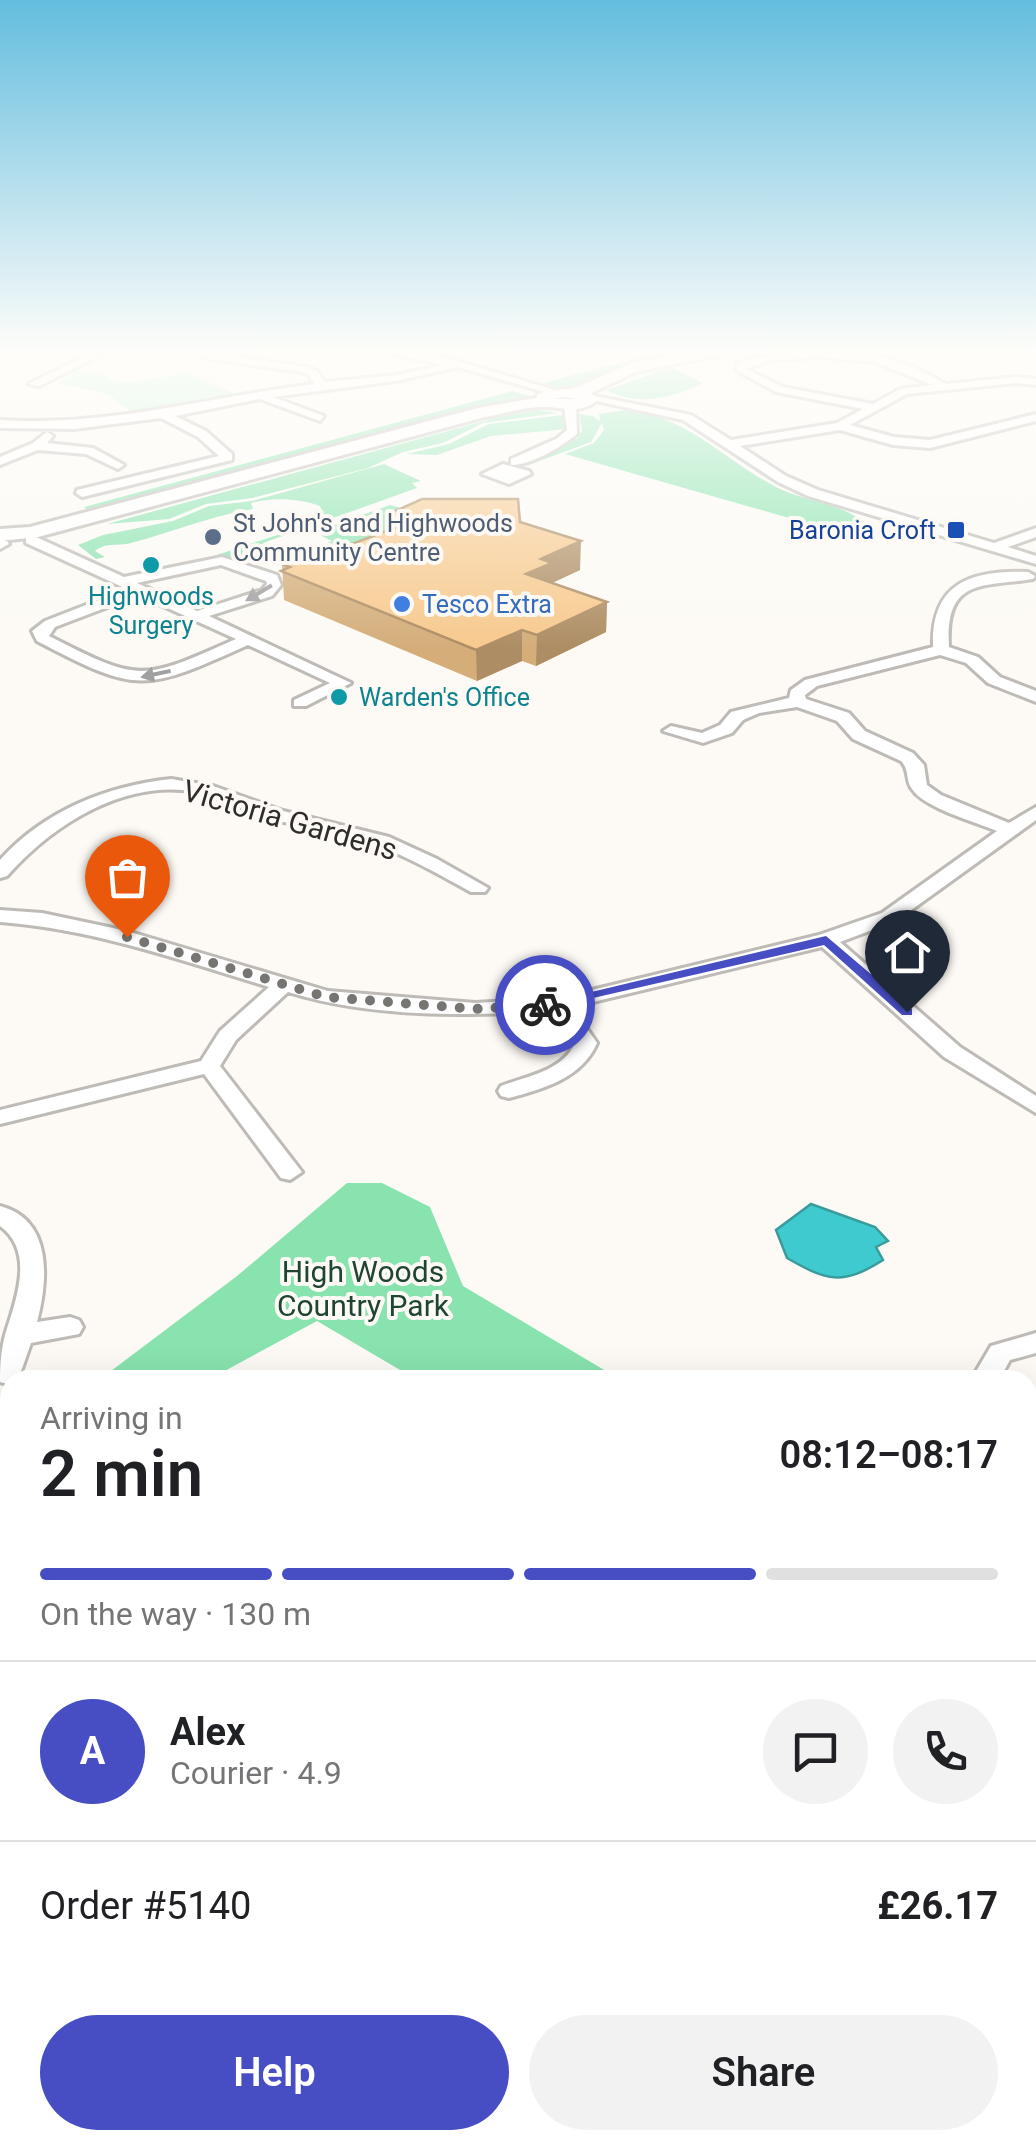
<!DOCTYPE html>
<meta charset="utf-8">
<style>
body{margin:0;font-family:Roboto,sans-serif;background:#f2f2f2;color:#202124;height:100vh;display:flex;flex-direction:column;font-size:38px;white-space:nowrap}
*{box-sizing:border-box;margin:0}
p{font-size:32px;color:#757577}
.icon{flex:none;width:55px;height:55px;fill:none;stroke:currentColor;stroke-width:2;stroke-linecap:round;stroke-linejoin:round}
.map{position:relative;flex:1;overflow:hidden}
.drawer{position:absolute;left:0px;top:1370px;width:1038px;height:780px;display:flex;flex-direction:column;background:#fff;border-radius:30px 30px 0 0;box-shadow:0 10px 40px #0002}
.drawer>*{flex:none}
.pin{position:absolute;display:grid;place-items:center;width:85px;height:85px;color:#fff;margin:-102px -42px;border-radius:50% 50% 50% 0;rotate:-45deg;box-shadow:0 0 10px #0007}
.pin .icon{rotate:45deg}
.courier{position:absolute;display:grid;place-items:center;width:100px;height:100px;margin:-50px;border:8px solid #474dc2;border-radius:50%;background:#fff;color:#222;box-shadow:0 2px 12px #0007}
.overview em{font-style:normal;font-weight:600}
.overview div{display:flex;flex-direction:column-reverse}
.overview{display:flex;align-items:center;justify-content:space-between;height:170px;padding:0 40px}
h1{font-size:65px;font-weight:600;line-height:75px}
.bar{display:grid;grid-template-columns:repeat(4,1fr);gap:15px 10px;align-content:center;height:120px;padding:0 40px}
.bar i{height:12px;border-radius:8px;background:#e0e0e0}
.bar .on{background:#474dc2}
.bar p{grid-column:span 4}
.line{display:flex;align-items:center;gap:25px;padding:0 40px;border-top:2px solid #e0e0e0}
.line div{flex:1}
.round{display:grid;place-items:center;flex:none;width:105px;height:105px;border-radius:52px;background:#f2f2f2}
.primary-button{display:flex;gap:20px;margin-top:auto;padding:20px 40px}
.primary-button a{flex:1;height:115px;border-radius:60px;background:#474dc2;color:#fff;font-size:40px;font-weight:600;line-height:115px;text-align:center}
.primary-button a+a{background:#f2f2f2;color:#202124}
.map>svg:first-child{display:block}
</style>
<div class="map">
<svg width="1036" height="2150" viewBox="0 0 1036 2150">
<rect width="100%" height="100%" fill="#fdfaf5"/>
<path fill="#bff5d3" d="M 69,369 L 111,376 L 107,379 L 127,383 L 188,373 L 245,398 L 135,415 L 108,394 L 58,383 L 72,375 L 64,371 Z
M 10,1446 L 10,2140 L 1028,2140 L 1028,1665 L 1036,1669 L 1036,2150 L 0,2150 L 0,1453 Z"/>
<path fill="#88e3ae" d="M 649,355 L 657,359 L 569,390 L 553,391 L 536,385 Z
M 671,367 L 703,383 C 672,398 637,407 607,390 Z
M 513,391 L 532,397 L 89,511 L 84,507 Z
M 538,410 L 558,413 L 483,423 L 443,443 L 403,452 L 368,468 L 252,498 L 206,504 L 169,519 L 107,524 L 503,416 Z
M 626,410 C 691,418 721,458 776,487 C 800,500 842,504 860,520 L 829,534 L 813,530 L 817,526 L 565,454 L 594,443 L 604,430 L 602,423 L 591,442 L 526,466 L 578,438 L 582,430 L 579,414 L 593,416 L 600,421 L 599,414 Z
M 563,415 L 567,429 L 491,436 L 437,455 L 407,454 L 449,444 L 489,424 Z
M 384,464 L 421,481 L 412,483 L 417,488 L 263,543 L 277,554 L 251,561 L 214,556 L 292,530 L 297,522 L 322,512 L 320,506 C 300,498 271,497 251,503 L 253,509 C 210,516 173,532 131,543 C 116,547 108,541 95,551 L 105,557 L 96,559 L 78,545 L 103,535 L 173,521 L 209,506 L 252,501 Z
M 390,505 L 419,513 L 415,523 L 336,562 L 309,551 L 332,541 L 322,536 L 326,528 Z
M 347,1183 L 382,1183 L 430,1207 L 463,1286 L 621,1380 L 417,1380 L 317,1321 L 208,1380 L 99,1380 L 237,1276 Z
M 10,1446 L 10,1854 L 0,1867 L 0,1453 Z
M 10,1888 L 10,2102 L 0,2094 L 0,1898 Z
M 56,2140 L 357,2140 L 374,2150 L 66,2150 Z"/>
<path fill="#3ecace" stroke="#3a9b9d" stroke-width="2.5" d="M 811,1204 L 875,1227 L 888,1241 L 876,1247 L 883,1260 C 842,1286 827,1281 787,1258 L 776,1230 Z
M 0,2094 L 10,2102 L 10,2140 L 56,2140 L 66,2150 L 0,2150 Z"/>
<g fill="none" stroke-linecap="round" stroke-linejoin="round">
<g stroke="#bebbb6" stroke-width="6">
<path id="street" d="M 100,348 L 114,348 L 39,386 L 29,384 Z
M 366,348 L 390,348 L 458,361 L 564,393 L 558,396 L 458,367 L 396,381 L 273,397 L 324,416 L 320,421 L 260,399 L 175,416 L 206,431 L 232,454 L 232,460 L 82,497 L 76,493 L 77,490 L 219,456 L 198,437 L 161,418 L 74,429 L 0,428 L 0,420 C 108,427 208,397 314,384 L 309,375 L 301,372 L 204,358 L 208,353 L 307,367 L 317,371 L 325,382 L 396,375 L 444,365 Z
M 578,348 L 595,348 L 596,350 L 591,353 Z
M 803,351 L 876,355 L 914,367 L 946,384 L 1016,377 L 1036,379 L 1036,385 L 1016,383 L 907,394 L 850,425 L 894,437 L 930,440 L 1036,414 L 1036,421 L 930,448 L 893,445 L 840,430 L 740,446 L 786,476 L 818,490 L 994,543 L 1036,528 L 1036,537 L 1008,547 L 1036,556 L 1036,564 L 808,496 L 778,482 L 683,420 L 583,398 L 589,395 L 691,415 L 731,440 L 837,423 L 863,409 L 776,392 L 736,370 L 737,363 L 745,360 ZM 822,357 L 875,362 L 932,385 L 900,389 L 873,404 L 783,387 L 746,369 L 772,360 Z
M 570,404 L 576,407 L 577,434 C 561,447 532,465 511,465 L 511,459 L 556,439 L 567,430 L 564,407 Z
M 47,432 L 53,436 L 47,443 L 93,448 L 124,465 L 118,469 L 86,454 L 38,450 L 0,465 L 0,457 L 33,443 Z
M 503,464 L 529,471 L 531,474 L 509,484 L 482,474 Z
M 26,537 L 36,537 L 124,577 L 222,557 L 277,575 L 281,585 L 272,596 L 209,616 L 351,683 L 306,706 L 294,706 L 294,700 L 330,683 L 248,645 C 144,692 138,694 37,641 L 32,631 L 45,621 L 127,589 L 26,543 ZM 221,565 L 266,581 L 267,584 L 262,590 L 197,611 L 137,583 ZM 139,595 L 236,639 C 141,681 141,683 49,636 L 55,627 Z
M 0,540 L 7,541 L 9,544 L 0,549 Z
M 1028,572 L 1035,576 L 1033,579 C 981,587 945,578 949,647 L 978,657 L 1000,677 L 1036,691 L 1036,702 L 988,683 L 966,663 L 940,655 L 817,686 L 805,695 L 806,699 L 849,713 L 865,731 L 913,753 L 924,765 L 927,785 L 941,795 L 1009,823 L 1036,807 L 1036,820 L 896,921 L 840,942 L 960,1047 L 1036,1096 L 1036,1113 L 944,1057 L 822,947 L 572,1007 L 597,1043 C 582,1078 543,1089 509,1098 L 501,1096 L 498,1091 L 501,1086 C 527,1076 563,1071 575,1043 L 553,1011 C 466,1016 372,1018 288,992 L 236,1040 L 220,1066 L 302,1172 L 290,1180 L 281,1178 L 204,1074 L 0,1124 L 0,1110 L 201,1061 L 220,1031 L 269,987 C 181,960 93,929 0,922 L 0,910 L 42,913 L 127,931 L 328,991 L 475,1003 L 559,998 L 819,935 L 882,913 L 997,831 C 976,822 924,808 912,789 C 905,780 910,770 901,761 L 853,739 L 837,721 L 797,707 L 759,713 L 743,720 L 732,733 L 703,743 L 663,731 L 671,726 L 702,733 L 720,725 L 731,712 L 789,698 L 791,690 L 805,680 L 933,647 C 931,583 971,570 1028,572 Z
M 171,779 L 213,786 L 283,811 L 389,837 L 437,859 L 488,888 L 485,892 L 471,892 C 440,875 409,857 376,845 C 342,833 307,828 272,819 C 248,813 225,799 201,793 C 128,776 53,824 7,876 L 0,878 L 0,860 C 44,811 106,786 171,779 Z
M 0,1206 C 53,1220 48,1280 37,1322 L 70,1317 L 79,1320 L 83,1327 L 79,1334 L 31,1343 L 18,1380 L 10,1380 L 8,1384 L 0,1382 C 0,1366 1,1350 5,1335 C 15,1302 36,1252 0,1226 Z
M 1036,1333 L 1036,1353 L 1010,1360 L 999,1380 L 971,1380 L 991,1346 Z"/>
</g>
<g stroke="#bebbb6" stroke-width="6">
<path id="secondary" d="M 718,348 L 753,348 L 636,372 L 591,393 L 598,400 C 579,415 565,407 543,407 C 524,407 504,414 485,417 L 38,537 L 0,541 L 0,529 L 30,527 L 478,408 L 536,398 L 539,393 L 575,388 L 632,363 ZM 563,397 L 577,399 L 554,399 Z"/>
</g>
<use href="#street" fill="#fff" fill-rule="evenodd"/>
<use href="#secondary" fill="#fff" fill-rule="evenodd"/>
</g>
<path fill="#d4ad79" d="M 391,513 L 520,522 L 580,570 L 552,583 L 607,602 L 606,632 L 536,666 L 522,661 L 477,681 L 284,600 L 282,564 L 344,547 L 392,529 Z"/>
<path fill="#ad8d63" d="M 581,541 L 580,570 L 552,583 L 526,574 L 541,559 Z
M 607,602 L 606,632 L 536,666 L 537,635 Z
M 522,630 L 522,661 L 477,681 L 476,650 Z"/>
<path fill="#f7c98d" stroke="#ad8d63" stroke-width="2.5" d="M 422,499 L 518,499 L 520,522 L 581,541 L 541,559 L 552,563 L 526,574 L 607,602 L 537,635 L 522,630 L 476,650 L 281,571 L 290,567 L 282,564 L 334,544 L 344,547 L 397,527 L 391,513 Z"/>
<defs><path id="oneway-solid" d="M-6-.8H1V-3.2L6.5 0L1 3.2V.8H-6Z" transform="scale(2.5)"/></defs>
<g fill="#a1a0a0">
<use href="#oneway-solid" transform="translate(259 593) rotate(149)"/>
<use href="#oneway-solid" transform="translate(156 674) rotate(168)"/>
</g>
<linearGradient id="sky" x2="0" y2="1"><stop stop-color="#64bdde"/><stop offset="0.54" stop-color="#fefdfa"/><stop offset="1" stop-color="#fefdfa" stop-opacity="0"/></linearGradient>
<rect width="1036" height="649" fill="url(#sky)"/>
<path fill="#474dc2" d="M 826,936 L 912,1009 L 912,1015 L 902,1015 L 824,945 L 545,1009 L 537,1005 Z"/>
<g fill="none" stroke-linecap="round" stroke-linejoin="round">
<path stroke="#777572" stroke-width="10" stroke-dasharray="0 18" d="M 127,937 L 326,997 L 475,1009 L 545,1005"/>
</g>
<rect fill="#1a4fb4" stroke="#fdfaf5" stroke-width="4" x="946" y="520" width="20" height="20" rx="5"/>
<circle fill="#5c6f8a" stroke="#fdfaf5" stroke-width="4" cx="213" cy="537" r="10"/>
<g fill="#0f9aa8" stroke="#fdfaf5" stroke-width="4">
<circle cx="151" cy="565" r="10"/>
<circle cx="339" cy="697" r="10"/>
</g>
<circle fill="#3f7fe0" stroke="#fdfaf5" stroke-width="4" cx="402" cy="604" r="10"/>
<g text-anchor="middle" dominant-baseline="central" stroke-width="8" stroke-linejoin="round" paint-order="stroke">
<g font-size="25" fill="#4e5e75" stroke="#fdfaf5" text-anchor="start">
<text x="233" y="523">St John's and Highwoods<tspan x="233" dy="29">Community Centre</tspan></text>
</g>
<g font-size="25" fill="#164399" stroke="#fdfaf5" text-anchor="end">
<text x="936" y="530">Baronia Croft</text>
</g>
<g font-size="25" fill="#0d838f" stroke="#fdfaf5">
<text x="151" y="596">Highwoods<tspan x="151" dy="29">Surgery</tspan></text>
<text x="359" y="697" text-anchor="start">Warden's Office</text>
</g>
<g font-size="25" fill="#366cbe" stroke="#fdfaf5" text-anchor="start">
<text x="422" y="604">Tesco Extra</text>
</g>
<g font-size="30" fill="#2f2d2c" stroke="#fdfaf5">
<text transform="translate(290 820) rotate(16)">Victoria Gardens</text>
</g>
<g font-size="30" fill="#1f4530" stroke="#fdfaf5">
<text x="363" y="1271">High Woods<tspan x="363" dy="34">Country Park</tspan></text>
</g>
</g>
</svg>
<div class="pin" style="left:127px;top:937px;background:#ea580c"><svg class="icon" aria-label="bag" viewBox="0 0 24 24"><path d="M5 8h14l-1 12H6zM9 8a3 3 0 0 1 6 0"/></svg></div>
<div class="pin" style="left:907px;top:1012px;background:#1f2937"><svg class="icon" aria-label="home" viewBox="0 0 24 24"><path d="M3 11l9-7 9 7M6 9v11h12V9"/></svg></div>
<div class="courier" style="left:545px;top:1005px"><svg class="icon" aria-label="bike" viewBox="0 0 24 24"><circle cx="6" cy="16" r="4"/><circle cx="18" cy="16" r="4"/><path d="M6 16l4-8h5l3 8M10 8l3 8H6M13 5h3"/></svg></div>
<section class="drawer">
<div class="overview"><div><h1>2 min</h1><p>Arriving in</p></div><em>08:12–08:17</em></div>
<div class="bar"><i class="on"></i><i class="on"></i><i class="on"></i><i></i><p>On the way · 130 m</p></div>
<div class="line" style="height:180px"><b class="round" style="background:#474dc2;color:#fff">A</b><div><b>Alex</b><p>Courier · 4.9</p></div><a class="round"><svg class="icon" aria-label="chat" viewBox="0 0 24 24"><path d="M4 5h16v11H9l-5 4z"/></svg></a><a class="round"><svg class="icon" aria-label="phone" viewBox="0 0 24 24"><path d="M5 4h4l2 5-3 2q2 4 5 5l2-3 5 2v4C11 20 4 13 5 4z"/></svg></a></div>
<div class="line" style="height:130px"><div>Order #5140</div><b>£26.17</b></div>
<div class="primary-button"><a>Help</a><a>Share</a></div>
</section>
</div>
